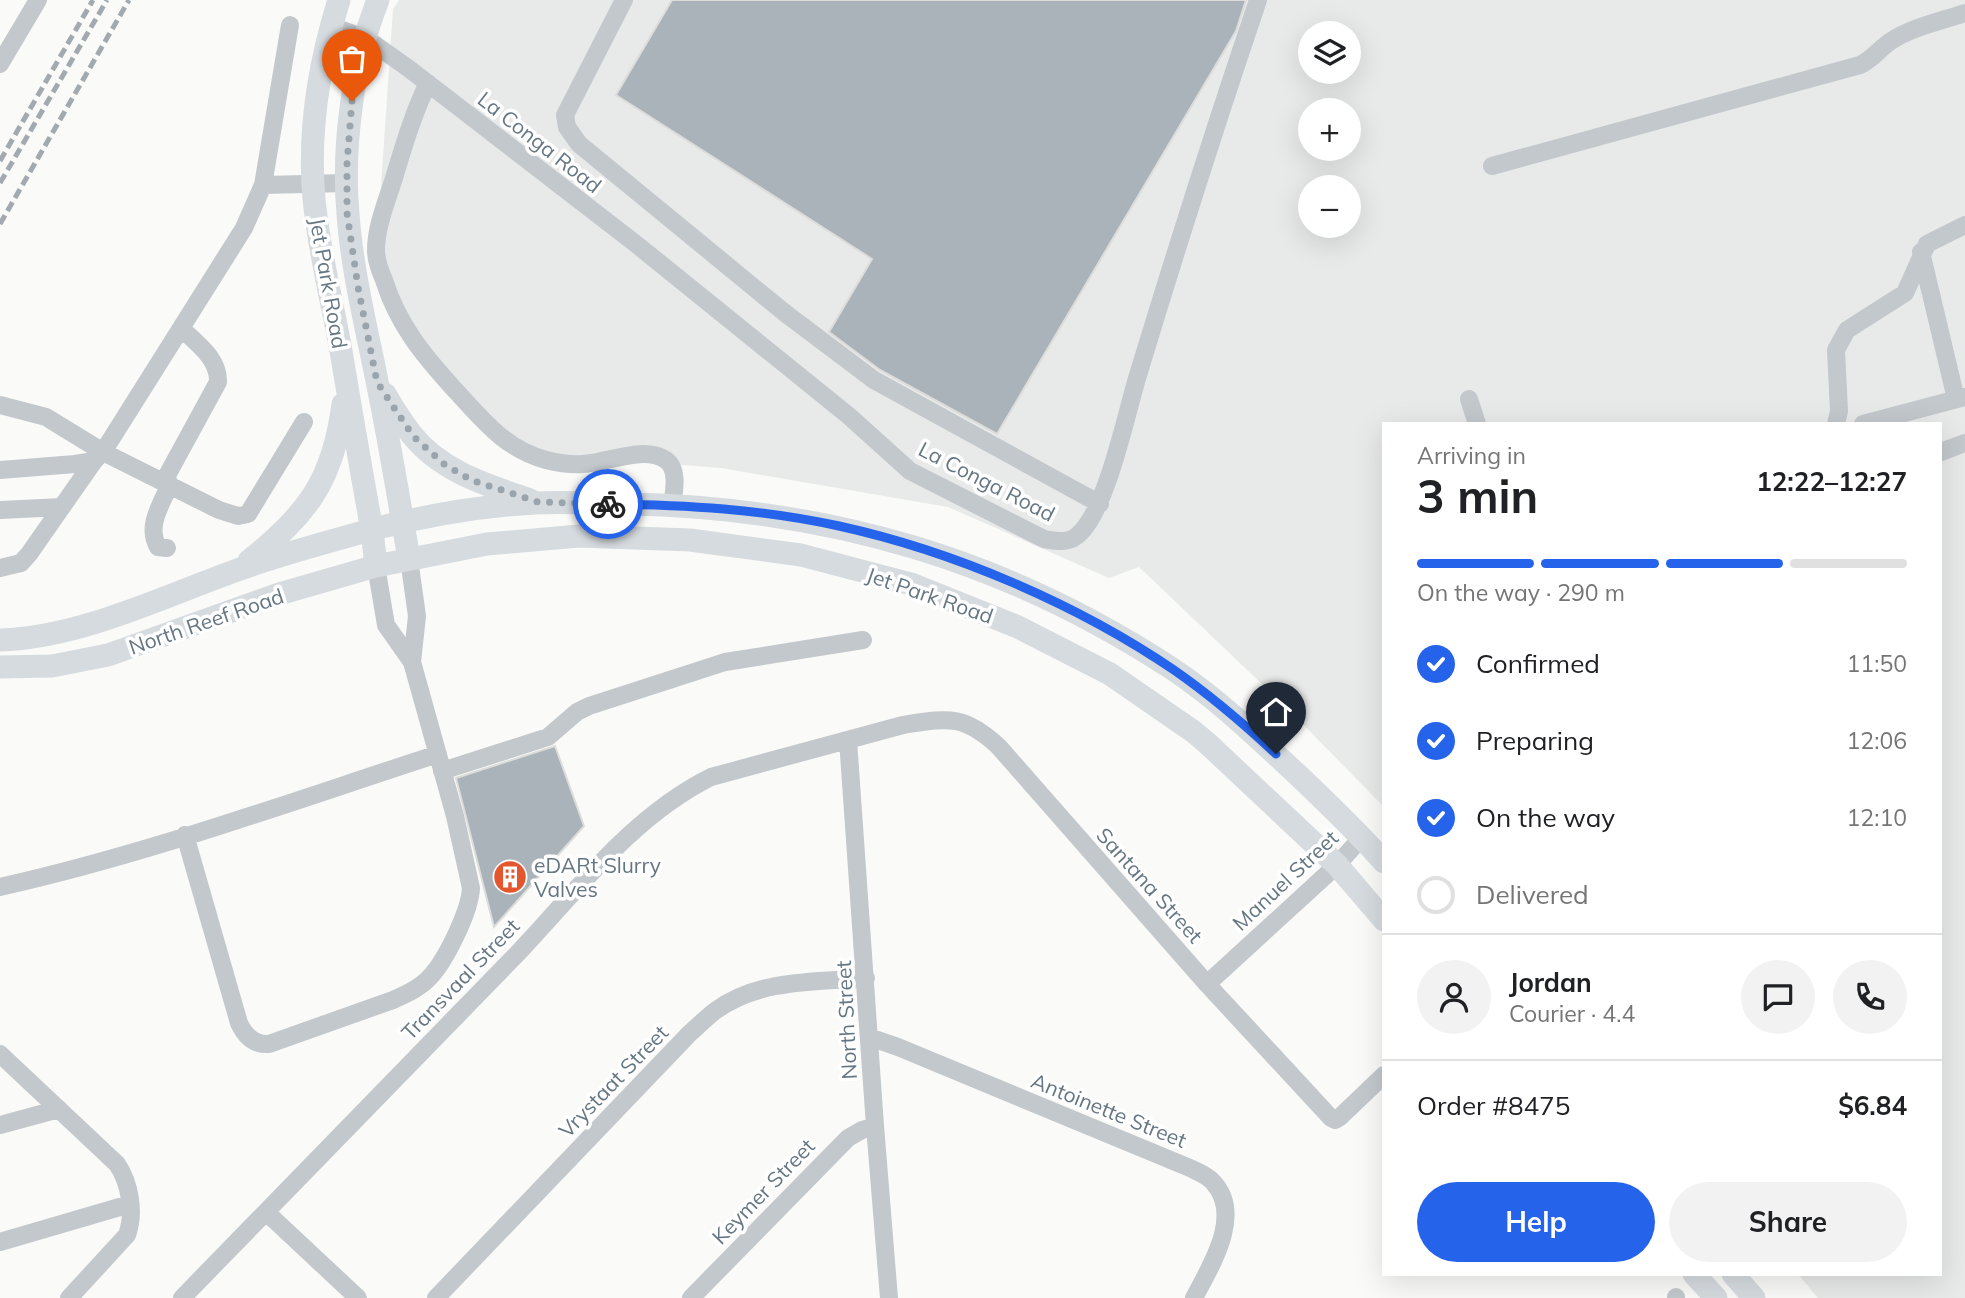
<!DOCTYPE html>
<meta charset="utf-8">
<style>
body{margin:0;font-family:Mulish,sans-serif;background:#f2f2f2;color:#202124;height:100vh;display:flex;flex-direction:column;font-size:26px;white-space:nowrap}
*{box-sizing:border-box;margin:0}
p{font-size:23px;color:#757577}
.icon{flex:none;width:38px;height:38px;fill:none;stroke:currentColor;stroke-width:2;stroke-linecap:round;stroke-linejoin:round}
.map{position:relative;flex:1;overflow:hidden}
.side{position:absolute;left:1382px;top:422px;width:560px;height:854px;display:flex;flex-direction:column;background:#fff;border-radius:0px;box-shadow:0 7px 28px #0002}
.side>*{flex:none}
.buttons{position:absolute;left:1298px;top:21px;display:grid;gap:14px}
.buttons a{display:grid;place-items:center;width:63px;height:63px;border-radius:50%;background:#fff;box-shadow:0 7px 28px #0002;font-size:35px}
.pin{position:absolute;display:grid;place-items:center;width:60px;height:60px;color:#fff;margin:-72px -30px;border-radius:50% 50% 50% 0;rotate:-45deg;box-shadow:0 0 7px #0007}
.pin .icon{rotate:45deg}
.courier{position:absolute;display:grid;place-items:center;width:70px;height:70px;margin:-35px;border:5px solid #2563eb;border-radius:50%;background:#fff;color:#222;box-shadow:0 2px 9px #0007}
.head em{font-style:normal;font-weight:700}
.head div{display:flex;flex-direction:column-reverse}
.head{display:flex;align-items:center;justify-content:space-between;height:119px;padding:0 35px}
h1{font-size:46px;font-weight:700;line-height:52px}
.bar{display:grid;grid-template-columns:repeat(4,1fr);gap:10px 7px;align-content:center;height:84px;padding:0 35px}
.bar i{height:9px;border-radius:5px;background:#e0e0e0}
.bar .active{background:#2563eb}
.bar p{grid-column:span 4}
.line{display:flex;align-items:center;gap:18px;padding:0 35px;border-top:2px solid #e0e0e0}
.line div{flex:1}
.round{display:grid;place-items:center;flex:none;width:74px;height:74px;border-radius:37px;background:#f2f2f2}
ol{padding:0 35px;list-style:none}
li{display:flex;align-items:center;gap:21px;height:77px}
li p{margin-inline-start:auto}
li .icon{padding:7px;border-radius:50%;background:#2563eb;color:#fff;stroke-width:4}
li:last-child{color:#757577}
li i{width:38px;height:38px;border:4px solid #e0e0e0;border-radius:50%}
.button{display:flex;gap:14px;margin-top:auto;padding:14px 35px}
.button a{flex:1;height:80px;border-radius:42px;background:#2563eb;color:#fff;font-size:28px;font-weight:700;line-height:80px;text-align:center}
.button a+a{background:#f2f2f2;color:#202124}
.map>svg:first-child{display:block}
</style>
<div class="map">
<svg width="1965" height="1298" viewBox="0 0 1965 1298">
<rect width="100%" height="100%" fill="#fafaf8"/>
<path fill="#e8e9e9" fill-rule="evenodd" d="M 399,0 L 1965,0 L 1965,1298 L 1818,1298 L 1798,1274 L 1941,1274 L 1941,424 L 1384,424 L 1384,807 L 1285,706 L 1139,567 L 1109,578 L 948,507 L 721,468 L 521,452 L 408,333 L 377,245 L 393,9 ZM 1311,33 L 1349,33 L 1349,72 L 1311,72 ZM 1311,110 L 1349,110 L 1349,149 L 1311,149 ZM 1311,187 L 1349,187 L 1349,226 L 1311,226 Z"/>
<path fill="#aab3b9" stroke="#dcdcda" stroke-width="2" d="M 672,0 L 1246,0 L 1236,31 L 997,434 L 880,370 L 829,332 L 872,259 L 616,95 Z
M 555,746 L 584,826 L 494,927 L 456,778 Z"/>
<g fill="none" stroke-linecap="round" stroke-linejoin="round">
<path stroke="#c3c8cc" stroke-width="18" d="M 624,0 L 565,115 L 567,127 L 579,144 L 785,313 L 874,380 L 1100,504
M 290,25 L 263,185 L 244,228 L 103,452 L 219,510 L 238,516 L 248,514 L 304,422
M 331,26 L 367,39 L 408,68 L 636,244 L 849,416 L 910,471 L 1044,539 C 1057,541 1069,544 1079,534 C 1107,509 1126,414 1138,375 C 1176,250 1216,124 1258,0
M 0,64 L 38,0
M 428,83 C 413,114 404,145 394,178 C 387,201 376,226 376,250 C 376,260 380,271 384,280 C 398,325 424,356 455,390 C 483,420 505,449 546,460 C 558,463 570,465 583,464 C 608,463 643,445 666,460 C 679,469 674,492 672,505
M 1492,166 L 1860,65 C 1873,59 1880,48 1891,41 C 1912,27 1941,21 1965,13
M 263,185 L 347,183
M 1921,252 L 1956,399
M 1469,399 L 1477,424
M 0,405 L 46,417 L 103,452 L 94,461 L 75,464 L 0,470
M 1836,424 L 1839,411 L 1836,350 L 1847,330 L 1905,293 L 1927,244 L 1965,225
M 1863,424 L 1965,397
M 1941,452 L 1965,443
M 164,481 L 218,382 C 219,358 196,343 181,328
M 0,510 L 62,507
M 167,548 L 158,547 C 146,526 161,505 170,484
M 409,559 L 417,616 L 412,662
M 0,568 L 21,563 L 29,554 L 94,461
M 848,740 L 875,1126 L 889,1298
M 442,771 L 548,737 L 577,712 L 589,706 L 725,662 L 863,640
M 185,835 L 239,1023 C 245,1036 254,1045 269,1044 L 393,1000 C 406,994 420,988 430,977 C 446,960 470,911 471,888 L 455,816 L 412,662 L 386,625 L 376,566
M 0,887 C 148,854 293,801 438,754
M 1207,984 L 1337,865 L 1362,837
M 869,1037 L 898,1047 L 1190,1168 C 1198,1172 1207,1175 1213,1182 C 1244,1215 1210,1267 1194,1298
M 0,1054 L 117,1164 C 130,1183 135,1213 127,1235 L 69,1298
M 0,1125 L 59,1109
M 266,1212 L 358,1298
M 0,1242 L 130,1204
M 182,1298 C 293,1184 405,1070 516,955 C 576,892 631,817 711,777 L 903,725 C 948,718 964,714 999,747 L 1207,984 L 1331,1118 L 1335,1120 L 1340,1117 L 1384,1075
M 436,1298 L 690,1033 C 698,1026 706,1018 715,1011 C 758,979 815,982 866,978
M 691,1298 L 848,1138 L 862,1130 L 875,1126
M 1676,1298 L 1676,1297"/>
<path stroke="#d6dbdf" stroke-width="23" d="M 339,0 C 319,64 308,133 314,199 C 319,251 332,301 341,351 C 351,411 361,470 372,530 L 376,566
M 378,0 C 353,63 342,146 348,214 C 352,270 366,326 377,381 C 389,440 399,499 409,559
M 385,394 C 393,408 402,422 412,435 C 442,472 487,485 530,500
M 249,561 C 308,513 333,481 343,404
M 0,640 C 78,638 160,598 232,572 C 277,555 325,543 370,530 C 423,516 481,506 535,503 C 568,501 601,504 634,504 C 831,509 1006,560 1171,668 C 1218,699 1258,738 1299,776 C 1328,804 1358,832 1384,862
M 0,667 L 52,666 L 108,655 L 279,594 L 376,566 L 487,544 L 579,536 L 690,540 L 801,555 L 911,584 L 1018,627 L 1110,674 L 1194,732 L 1207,743 L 1337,865 L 1384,920
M 1694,1274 L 1716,1298
M 1733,1274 L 1754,1298"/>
<path stroke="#a2aab0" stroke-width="5" stroke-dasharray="10 5" stroke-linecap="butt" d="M 0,161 L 93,0
M 0,183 L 107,0
M 0,224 L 129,0"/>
</g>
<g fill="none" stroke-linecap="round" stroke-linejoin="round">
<path stroke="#99a4ac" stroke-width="7" stroke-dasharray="0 12.6" d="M 352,101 L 347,163 L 347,213 L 358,287 L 377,382 L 413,436 L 444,464 L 471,480 L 538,502 L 608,504"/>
<path stroke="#2563eb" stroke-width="9" d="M 608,504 C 685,505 763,509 839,526 C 953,551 1077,604 1174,670 C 1210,695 1244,724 1276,754"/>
</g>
<defs>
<g id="building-disc" transform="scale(1.75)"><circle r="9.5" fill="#e4572e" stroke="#fff"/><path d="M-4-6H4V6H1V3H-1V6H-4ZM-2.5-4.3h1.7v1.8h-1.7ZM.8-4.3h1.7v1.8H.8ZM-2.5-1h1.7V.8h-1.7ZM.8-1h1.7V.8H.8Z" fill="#fff"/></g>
</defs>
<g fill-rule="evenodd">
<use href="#building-disc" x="510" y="877"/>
</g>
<g text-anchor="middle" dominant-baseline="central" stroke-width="7" stroke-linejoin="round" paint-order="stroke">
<g font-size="21" fill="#657683" stroke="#fff">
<text transform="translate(540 142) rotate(38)">La Conga Road</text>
<text transform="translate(329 283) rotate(80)">Jet Park Road</text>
<text transform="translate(987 481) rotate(27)">La Conga Road</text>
<text transform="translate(930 595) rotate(19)">Jet Park Road</text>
<text transform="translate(206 621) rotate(-19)">North Reef Road</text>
<text transform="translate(1285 880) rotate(-43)">Manuel Street</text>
<text transform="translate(1150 885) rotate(48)">Santana Street</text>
<text transform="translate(460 979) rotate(-46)">Transvaal Street</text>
<text transform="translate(846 1020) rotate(-93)">North Street</text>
<text transform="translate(613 1081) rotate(-46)">Vrystaat Street</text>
<text transform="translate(1109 1110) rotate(22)">Antoinette Street</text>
<text transform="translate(763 1191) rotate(-46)">Keymer Street</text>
</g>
<g font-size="21" fill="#657683" stroke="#fff" text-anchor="start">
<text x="534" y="865">eDARt Slurry<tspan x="534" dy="24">Valves</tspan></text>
</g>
</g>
</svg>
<div class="buttons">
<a><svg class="icon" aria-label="layers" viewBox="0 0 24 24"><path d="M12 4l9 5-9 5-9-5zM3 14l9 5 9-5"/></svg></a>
<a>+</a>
<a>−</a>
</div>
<div class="pin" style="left:352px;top:101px;background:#ea580c"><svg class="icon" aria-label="bag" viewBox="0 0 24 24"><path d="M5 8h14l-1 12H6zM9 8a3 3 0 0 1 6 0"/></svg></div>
<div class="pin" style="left:1276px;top:754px;background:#1f2937"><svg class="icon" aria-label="home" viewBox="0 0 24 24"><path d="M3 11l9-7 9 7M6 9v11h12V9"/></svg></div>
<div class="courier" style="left:608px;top:504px"><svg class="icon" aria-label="bike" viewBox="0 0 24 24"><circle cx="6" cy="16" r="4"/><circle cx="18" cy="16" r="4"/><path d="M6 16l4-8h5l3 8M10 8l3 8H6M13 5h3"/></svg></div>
<section class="side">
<div class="head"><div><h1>3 min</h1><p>Arriving in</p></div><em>12:22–12:27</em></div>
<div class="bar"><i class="active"></i><i class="active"></i><i class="active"></i><i></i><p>On the way · 290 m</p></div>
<ol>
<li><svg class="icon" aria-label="check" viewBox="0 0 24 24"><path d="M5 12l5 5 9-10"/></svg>Confirmed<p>11:50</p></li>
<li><svg class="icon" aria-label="check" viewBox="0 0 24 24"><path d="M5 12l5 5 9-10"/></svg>Preparing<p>12:06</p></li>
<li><svg class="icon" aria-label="check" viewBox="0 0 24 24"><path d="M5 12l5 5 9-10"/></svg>On the way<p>12:10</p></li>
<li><i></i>Delivered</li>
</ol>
<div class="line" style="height:126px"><a class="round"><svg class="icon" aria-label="person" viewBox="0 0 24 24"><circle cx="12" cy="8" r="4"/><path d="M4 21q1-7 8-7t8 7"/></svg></a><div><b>Jordan</b><p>Courier · 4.4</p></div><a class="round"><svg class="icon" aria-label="chat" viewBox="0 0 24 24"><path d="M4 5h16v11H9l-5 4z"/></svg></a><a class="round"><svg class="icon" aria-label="phone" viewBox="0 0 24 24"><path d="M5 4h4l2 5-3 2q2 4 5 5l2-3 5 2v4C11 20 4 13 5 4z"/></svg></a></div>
<div class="line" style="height:91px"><div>Order #8475</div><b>$6.84</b></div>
<div class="button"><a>Help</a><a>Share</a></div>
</section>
</div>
